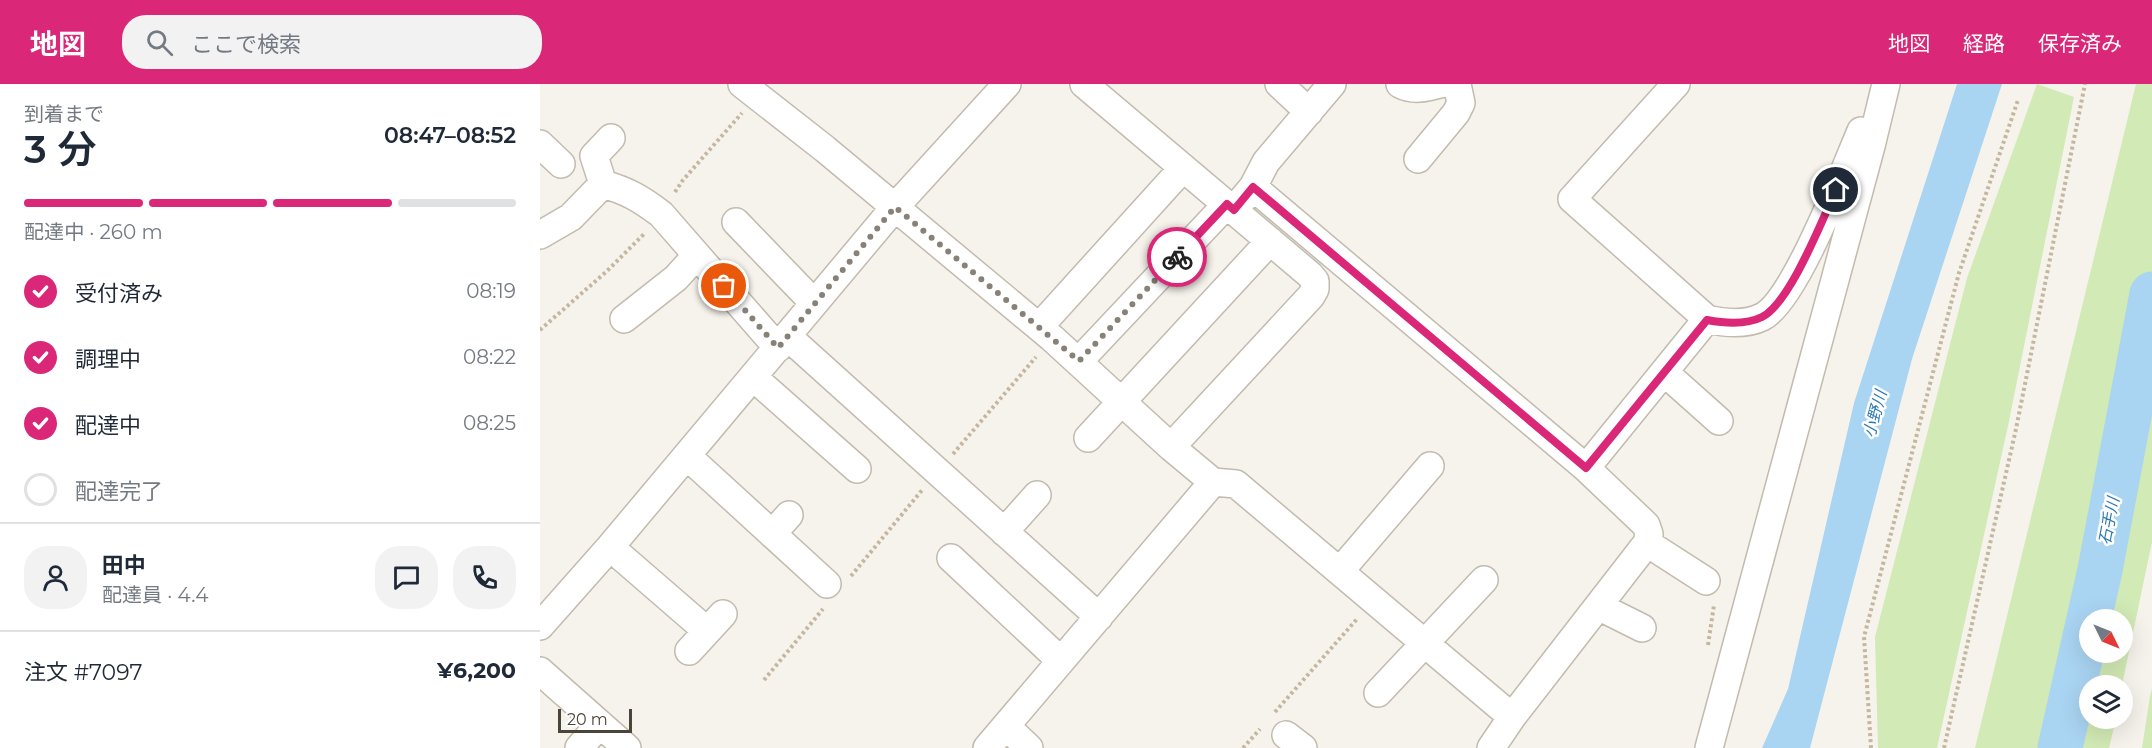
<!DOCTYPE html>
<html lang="ja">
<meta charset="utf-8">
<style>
body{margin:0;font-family:Montserrat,"Noto Sans JP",sans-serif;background:#f2f2f3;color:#1f2937;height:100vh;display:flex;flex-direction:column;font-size:22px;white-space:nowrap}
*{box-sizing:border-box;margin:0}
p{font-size:20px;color:#747a83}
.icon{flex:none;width:33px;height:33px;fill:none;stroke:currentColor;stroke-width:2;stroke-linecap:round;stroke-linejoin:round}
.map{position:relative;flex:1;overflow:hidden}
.side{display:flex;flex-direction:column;background:#fff;width:540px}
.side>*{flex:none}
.needle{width:39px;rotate:133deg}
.tools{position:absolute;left:1539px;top:525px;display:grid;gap:12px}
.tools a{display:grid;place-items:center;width:54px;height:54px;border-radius:50%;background:#fff;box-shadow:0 6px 24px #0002;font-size:30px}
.scale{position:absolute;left:18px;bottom:15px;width:74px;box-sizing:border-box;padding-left:6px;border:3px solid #4b4439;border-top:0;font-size:16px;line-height:21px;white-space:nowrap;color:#4b4439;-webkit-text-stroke:4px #fff;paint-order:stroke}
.pin{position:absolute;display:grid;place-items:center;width:51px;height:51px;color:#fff;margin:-26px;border:3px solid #fff;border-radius:50%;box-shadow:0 2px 6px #0007}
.courier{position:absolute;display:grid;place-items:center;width:60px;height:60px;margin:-30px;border:4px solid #db2777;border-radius:50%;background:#fff;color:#222;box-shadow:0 2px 8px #0007}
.headline em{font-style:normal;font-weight:600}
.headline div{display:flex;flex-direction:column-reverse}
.headline{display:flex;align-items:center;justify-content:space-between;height:102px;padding:0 24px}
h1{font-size:39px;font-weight:600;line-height:45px}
.bar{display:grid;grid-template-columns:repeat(4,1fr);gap:9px 6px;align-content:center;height:72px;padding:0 24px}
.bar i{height:8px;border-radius:4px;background:#e0e1e3}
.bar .active{background:#db2777}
.bar p{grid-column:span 4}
.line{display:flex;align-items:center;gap:15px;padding:0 24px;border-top:2px solid #e0e1e3}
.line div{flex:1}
.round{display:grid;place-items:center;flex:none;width:63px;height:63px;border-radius:24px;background:#f2f2f3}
ol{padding:0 24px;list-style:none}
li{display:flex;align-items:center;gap:18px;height:66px}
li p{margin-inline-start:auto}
li .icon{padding:6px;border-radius:50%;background:#db2777;color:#fff;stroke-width:4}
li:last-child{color:#747a83}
li i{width:33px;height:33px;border:3px solid #e0e1e3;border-radius:50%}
header{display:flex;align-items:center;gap:36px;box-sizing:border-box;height:84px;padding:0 30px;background:#db2777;color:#fff}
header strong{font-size:28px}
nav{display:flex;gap:33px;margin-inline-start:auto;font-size:21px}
.search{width:420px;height:54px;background:#f2f2f3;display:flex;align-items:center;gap:15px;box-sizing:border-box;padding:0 21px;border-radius:24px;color:#747a83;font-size:22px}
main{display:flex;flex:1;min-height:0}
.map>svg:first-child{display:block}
</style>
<header>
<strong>地図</strong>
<div class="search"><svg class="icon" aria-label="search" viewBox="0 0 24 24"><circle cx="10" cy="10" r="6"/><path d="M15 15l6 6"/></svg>ここで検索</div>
<nav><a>地図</a><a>経路</a><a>保存済み</a></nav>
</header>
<main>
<section class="side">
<div class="headline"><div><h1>3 分</h1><p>到着まで</p></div><em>08:47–08:52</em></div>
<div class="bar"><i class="active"></i><i class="active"></i><i class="active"></i><i></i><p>配達中 · 260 m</p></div>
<ol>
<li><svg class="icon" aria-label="check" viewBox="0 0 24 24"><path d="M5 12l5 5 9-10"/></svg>受付済み<p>08:19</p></li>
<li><svg class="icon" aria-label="check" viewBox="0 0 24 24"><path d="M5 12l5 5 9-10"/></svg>調理中<p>08:22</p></li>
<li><svg class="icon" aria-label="check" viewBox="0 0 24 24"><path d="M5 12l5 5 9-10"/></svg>配達中<p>08:25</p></li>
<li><i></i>配達完了</li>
</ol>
<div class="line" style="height:108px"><a class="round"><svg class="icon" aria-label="person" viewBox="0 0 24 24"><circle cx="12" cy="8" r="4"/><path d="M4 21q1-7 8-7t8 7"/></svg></a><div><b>田中</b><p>配達員 · 4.4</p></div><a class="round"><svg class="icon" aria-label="chat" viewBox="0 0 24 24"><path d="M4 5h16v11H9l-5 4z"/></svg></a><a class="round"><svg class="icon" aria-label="phone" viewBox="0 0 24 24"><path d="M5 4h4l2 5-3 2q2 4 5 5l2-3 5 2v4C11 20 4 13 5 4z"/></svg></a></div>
<div class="line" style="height:78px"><div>注文 #7097</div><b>¥6,200</b></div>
</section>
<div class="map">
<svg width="1612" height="664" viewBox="0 0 1612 664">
<rect width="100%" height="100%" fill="#f6f3ec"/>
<path fill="#d2eab5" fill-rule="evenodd" d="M 1497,0 L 1534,13 L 1468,342 L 1397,664 L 1338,664 L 1335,553 L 1427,194 Z
M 1596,0 L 1612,0 L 1612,458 L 1582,601 L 1550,602 L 1550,634 L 1576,635 L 1569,664 L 1435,664 ZM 1550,536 L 1582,536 L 1582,568 L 1550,568 Z
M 1612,604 L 1612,664 L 1602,664 L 1610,612 Z"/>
<path fill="#a9d4f2" d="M 1417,0 L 1462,0 L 1372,275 L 1270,664 L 1222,664 L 1248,605 L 1314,319 Z"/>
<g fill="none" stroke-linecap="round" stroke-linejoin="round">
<path stroke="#a9d4f2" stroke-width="45" d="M 1520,664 L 1560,486 L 1612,210"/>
<g stroke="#c2bbae" stroke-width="30">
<path id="minor" d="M 202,0 L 285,65 L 512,254 L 631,363 L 673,398 L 696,400 L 972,633
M 544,0 L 770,191 L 775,197 L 775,205 L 771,212 L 631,363
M 739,0 L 769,28
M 860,0 C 873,7 885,4 900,0
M 0,60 L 21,80
M 878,75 L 916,29 L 921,19 L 917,0
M 63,100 L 54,72 L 71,54
M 713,103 L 1046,384 L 1106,441 L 1109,450 L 1107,459 L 972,633 L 951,664
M 702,116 L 713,103 L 726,78 L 792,0
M 196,138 L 274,219
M 0,151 L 31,133 L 63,100 C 88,107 101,115 121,130 L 238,264
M 84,235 L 136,194 L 157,171
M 1167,235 C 1184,239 1206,241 1222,233 C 1255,217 1305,84 1321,47
M 499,243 L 643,84
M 247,252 L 559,533
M 539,277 L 687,120
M 1124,288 L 1179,337
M 213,293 L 317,385
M 548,354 L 730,157
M 147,372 L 287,500
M 1046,384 L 1167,235 L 1032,115 L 1136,0
M 464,448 L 497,411
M 232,450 L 249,431
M 1107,459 L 1166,497
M 70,463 L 167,547
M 411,474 L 521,577
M 800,487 L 890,382
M 1058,522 L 1102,544
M 0,542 L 70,463 L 355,123 L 467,0
M 149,567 L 183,530
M 0,587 L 87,664
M 838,609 L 944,496
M 466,642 L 489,664
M 746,651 L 763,664
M 39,664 L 60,640
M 447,664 L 673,398
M 1169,664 L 1331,62 L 1346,0"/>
</g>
<path stroke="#c4b79f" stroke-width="4" stroke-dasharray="3 3" stroke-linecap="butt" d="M 135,108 L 143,96 L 202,29
M 0,246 L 67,187 L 104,150
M 413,370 L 496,273
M 311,492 L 383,405
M 1168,561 L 1174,521
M 224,596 L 283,525
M 735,628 L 817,535
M 703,664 L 720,645
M 1331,664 L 1324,553 L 1419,189 L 1478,16
M 1404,664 L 1476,345 L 1545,0"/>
<use href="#minor" stroke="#fff" stroke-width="27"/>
</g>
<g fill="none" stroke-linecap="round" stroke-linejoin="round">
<path stroke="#878178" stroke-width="6" stroke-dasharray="0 10.8" d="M 184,202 L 238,264 L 355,123 L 539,277 L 637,173"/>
<path stroke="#db2777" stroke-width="8" d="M 637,173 L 687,120 L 694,126 L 713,103 L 1046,384 L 1167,236 C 1183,239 1206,241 1222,233 C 1250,219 1282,136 1296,106"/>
</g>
<g text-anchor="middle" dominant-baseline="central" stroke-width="5" stroke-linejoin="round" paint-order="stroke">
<g font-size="16" font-style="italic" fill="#2e7ab2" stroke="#fff">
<text transform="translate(1335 330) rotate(-75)">小野川</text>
<text transform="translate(1569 437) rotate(-79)">石手川</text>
</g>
</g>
</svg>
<div class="tools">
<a><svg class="needle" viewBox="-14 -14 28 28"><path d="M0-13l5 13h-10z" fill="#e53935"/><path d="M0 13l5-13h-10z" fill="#747a83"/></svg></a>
<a><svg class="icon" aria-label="layers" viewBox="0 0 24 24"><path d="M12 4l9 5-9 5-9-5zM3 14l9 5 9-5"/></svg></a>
</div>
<div class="scale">20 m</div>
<div class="pin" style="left:184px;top:202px;background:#ea580c"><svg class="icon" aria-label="bag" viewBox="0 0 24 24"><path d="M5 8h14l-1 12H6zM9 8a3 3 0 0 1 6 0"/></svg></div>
<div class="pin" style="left:1296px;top:106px;background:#1f2937"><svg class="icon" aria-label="home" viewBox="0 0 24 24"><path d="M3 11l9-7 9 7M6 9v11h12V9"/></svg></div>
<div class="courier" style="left:637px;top:173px"><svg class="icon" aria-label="bike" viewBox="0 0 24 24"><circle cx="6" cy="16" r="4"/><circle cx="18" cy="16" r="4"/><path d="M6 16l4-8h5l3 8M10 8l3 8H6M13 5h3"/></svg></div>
</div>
</main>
